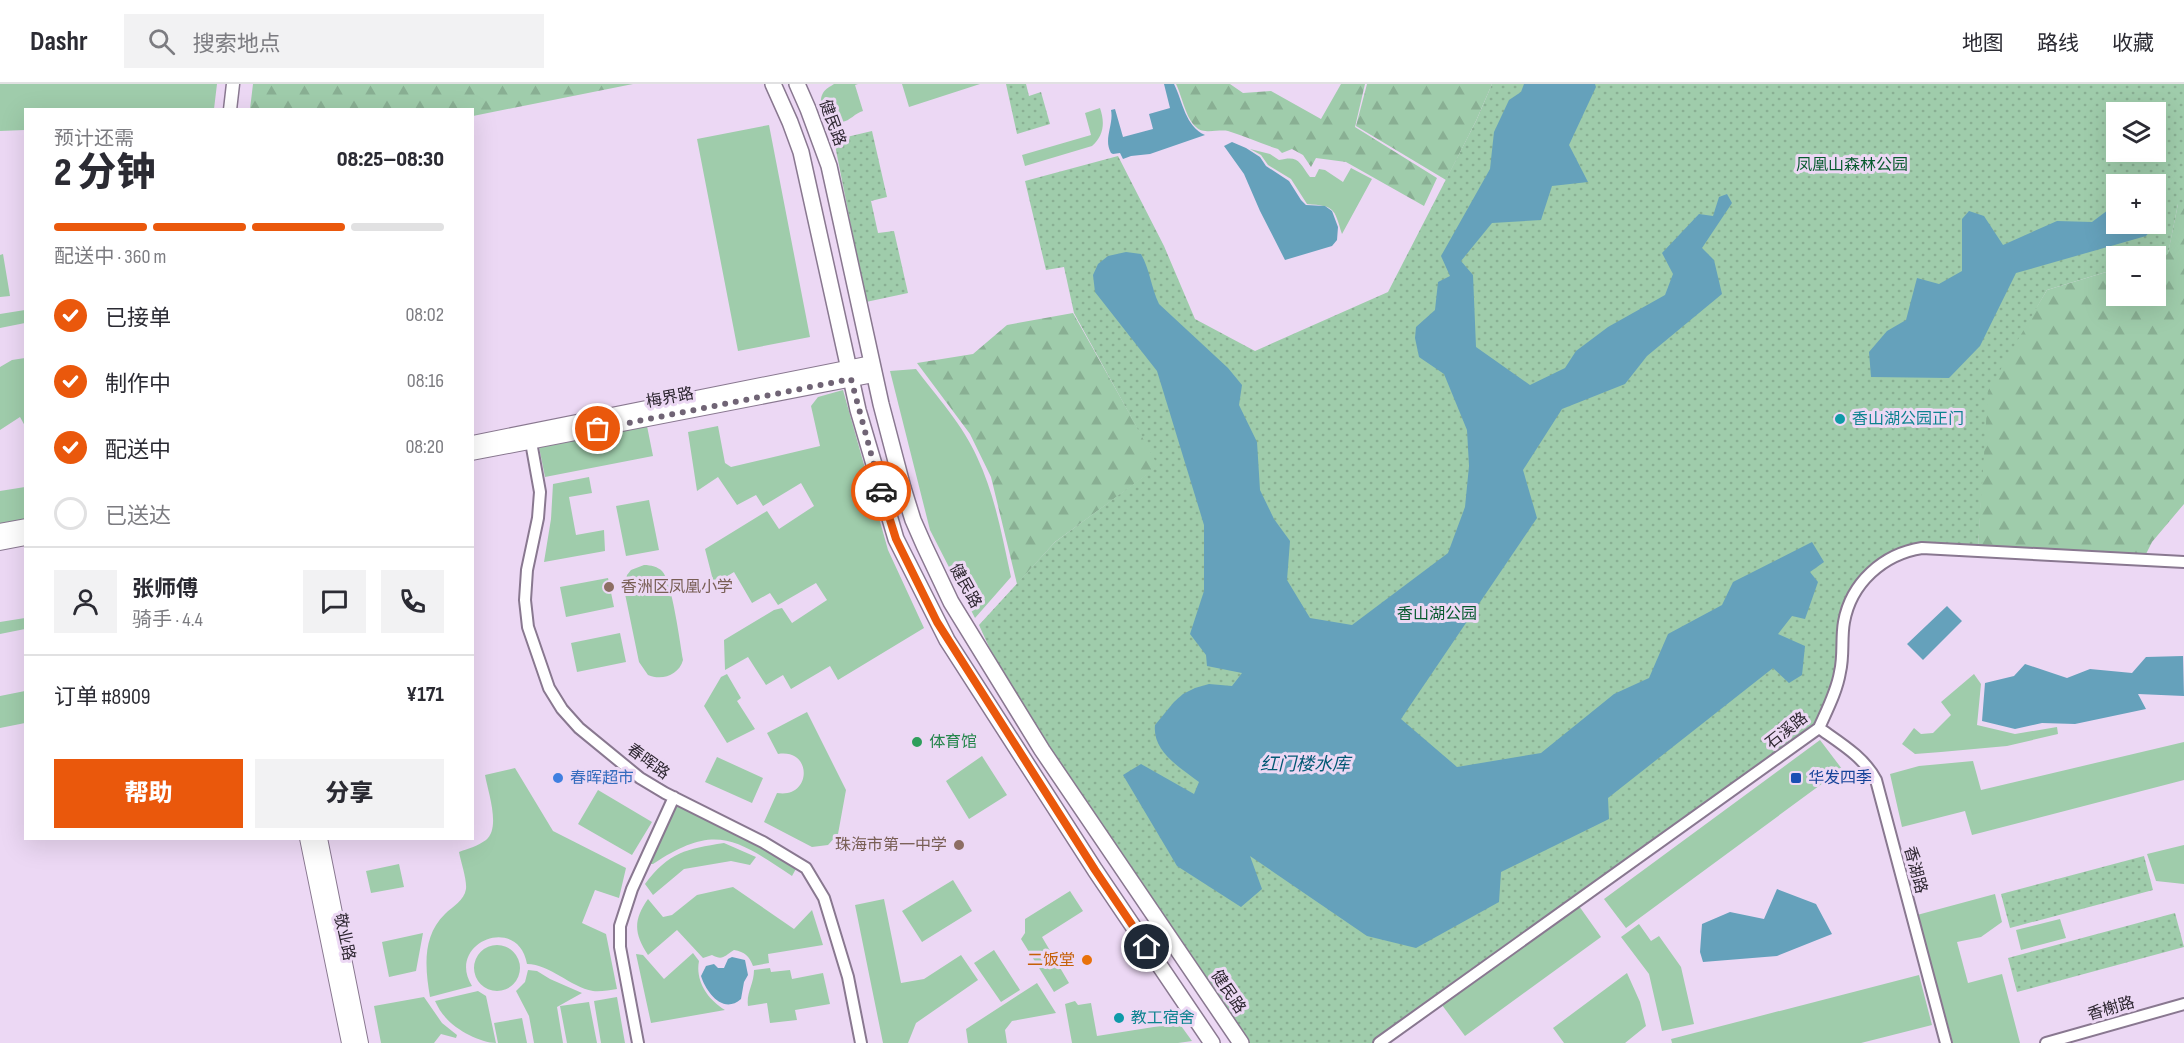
<!DOCTYPE html>
<html lang="zh">
<meta charset="utf-8">
<style>
body{margin:0;font-family:"Sofia Sans Condensed","Noto Sans SC",sans-serif;background:#f2f2f3;color:#2b2b33;height:100vh;display:flex;flex-direction:column;font-size:22px;white-space:nowrap}
*{box-sizing:border-box;margin:0}
p{font-size:20px;color:#7c7c81}
.icon{flex:none;width:33px;height:33px;fill:none;stroke:currentColor;stroke-width:2;stroke-linecap:round;stroke-linejoin:round}
.map{position:relative;flex:1;overflow:hidden}
.drawer{position:absolute;left:24px;top:24px;width:450px;height:732px;display:flex;flex-direction:column;background:#fff;border-radius:0px;box-shadow:0 6px 24px #0002}
.drawer>*{flex:none}
.tools{position:absolute;left:2106px;top:18px;display:grid;gap:12px}
.tools a{display:grid;place-items:center;width:60px;height:60px;border-radius:0px;background:#fff;box-shadow:0 6px 24px #0002;font-size:30px}
.pin{position:absolute;display:grid;place-items:center;width:51px;height:51px;color:#fff;margin:-26px;border:3px solid #fff;border-radius:50%;box-shadow:0 2px 6px #0007}
.courier{position:absolute;display:grid;place-items:center;width:60px;height:60px;margin:-30px;border:4px solid #ea580c;border-radius:50%;background:#fff;color:#222;box-shadow:0 2px 8px #0007}
.headline em{font-style:normal;font-weight:800}
.headline div{display:flex;flex-direction:column-reverse}
.headline{display:flex;align-items:center;justify-content:space-between;height:102px;padding:0 30px}
h1{font-size:39px;font-weight:800;line-height:45px}
.bar{display:grid;grid-template-columns:repeat(4,1fr);gap:9px 6px;align-content:center;height:72px;padding:0 30px}
.bar i{height:8px;border-radius:4px;background:#e1e1e2}
.bar .on{background:#ea580c}
.bar p{grid-column:span 4}
.line{display:flex;align-items:center;gap:15px;padding:0 30px;border-top:2px solid #e1e1e2}
.line div{flex:1}
.round{display:grid;place-items:center;flex:none;width:63px;height:63px;border-radius:0px;background:#f2f2f3}
ol{padding:0 30px;list-style:none}
li{display:flex;align-items:center;gap:18px;height:66px}
li p{margin-inline-start:auto}
li .icon{padding:6px;border-radius:50%;background:#ea580c;color:#fff;stroke-width:4}
li:last-child{color:#7c7c81}
li i{width:33px;height:33px;border:3px solid #e1e1e2;border-radius:50%}
.primary-button{display:flex;gap:12px;margin-top:auto;padding:12px 30px}
.primary-button a{flex:1;height:69px;border-radius:0px;background:#ea580c;color:#fff;font-size:24px;font-weight:800;line-height:69px;text-align:center}
.primary-button a+a{background:#f2f2f3;color:#2b2b33}
header{display:flex;align-items:center;gap:36px;box-sizing:border-box;height:84px;padding:0 30px;background:#fff;border-bottom:2px solid #e1e1e2}
header strong{font-size:28px}
nav{display:flex;gap:33px;margin-inline-start:auto;font-size:21px}
.search{width:420px;height:54px;background:#f2f2f3;display:flex;align-items:center;gap:15px;box-sizing:border-box;padding:0 21px;border-radius:0px;color:#7c7c81;font-size:22px}
.map>svg:first-child{display:block}
</style>
<header>
<strong>Dashr</strong>
<div class="search"><svg class="icon" aria-label="search" viewBox="0 0 24 24"><circle cx="10" cy="10" r="6"/><path d="M15 15l6 6"/></svg>搜索地点</div>
<nav><a>地图</a><a>路线</a><a>收藏</a></nav>
</header>
<div class="map">
<svg width="2184" height="959" viewBox="0 0 2184 959">
<defs>
<pattern id="forest-firs" width="22" height="20" patternUnits="userSpaceOnUse" patternTransform="scale(1.5)"><rect width="22" height="20" fill="#9fccab"/><path d="M5 1l3.5 6h-7zM16 11l3.5 6h-7z" fill="#89af93"/></pattern>
<pattern id="park-dots" width="8" height="8" patternUnits="userSpaceOnUse" patternTransform="scale(1.5)"><rect width="8" height="8" fill="#9fccab"/><path d="M2 2h.1M6 6h.1" fill="none" stroke="#89af93" stroke-width="1.8" stroke-linecap="round"/></pattern>
</defs>
<rect width="100%" height="100%" fill="#ecd8f4"/>
<path fill="#9fccab" d="M 0,0 L 217,0 L 214,25 L 26,26 L 25,46 L 0,47 Z
M 834,0 L 858,0 L 855,1 L 863,27 C 855,29 850,37 842,38 C 827,41 816,21 823,9 C 826,4 830,3 834,0 Z
M 902,0 L 980,0 L 909,23 Z
M 1100,24 C 1105,39 1104,51 1092,62 L 1025,82 L 1022,71 L 1091,51 L 1085,29 Z
M 769,41 L 810,253 L 738,267 L 697,55 Z
M 1250,65 L 1270,70 L 1279,76 C 1299,71 1299,78 1310,93 L 1315,93 L 1319,85 L 1325,86 L 1343,98 L 1351,84 L 1372,95 L 1342,150 C 1334,124 1335,122 1307,120 L 1291,95 L 1268,81 L 1261,71 Z
M 3,170 L 10,212 L 0,213 L 0,171 Z
M 25,226 L 25,239 L 0,244 L 0,230 Z
M 25,274 L 25,342 L 20,333 L 0,346 L 0,283 L 12,276 Z
M 916,285 C 937,313 963,341 977,373 C 995,411 1002,452 1011,493 L 975,534 L 930,446 L 890,287 Z
M 843,306 L 888,466 L 924,544 L 838,596 L 830,582 L 791,605 L 783,591 L 766,601 L 748,573 L 725,586 L 724,556 L 774,526 L 782,524 L 792,539 L 827,516 L 816,499 L 778,521 L 770,509 L 752,519 L 734,488 L 714,500 L 705,465 L 767,427 L 779,445 L 814,422 L 801,399 L 763,422 L 756,411 L 737,421 L 718,393 L 697,407 L 688,348 L 718,342 L 725,379 L 731,383 L 820,362 L 811,322 L 818,313 Z
M 647,342 L 653,372 L 545,393 L 539,363 Z
M 589,393 L 592,409 L 569,413 L 576,451 L 604,446 L 605,467 L 544,478 L 551,435 L 553,400 Z
M 25,403 L 25,435 L 0,440 L 0,407 Z
M 649,416 L 659,466 L 626,472 L 616,422 Z
M 644,481 C 651,481 658,483 662,487 C 672,497 680,559 683,576 C 679,591 662,597 648,591 L 639,578 L 624,505 L 627,491 L 631,486 Z
M 608,494 L 614,523 L 566,533 L 560,503 Z
M 25,534 L 25,545 L 0,550 L 0,538 Z
M 620,549 L 626,578 L 577,588 L 571,559 Z
M 727,590 L 741,614 L 737,617 L 755,645 L 727,659 L 704,622 L 721,593 Z
M 1974,590 L 1981,600 L 1977,641 L 2015,650 L 2057,643 L 2058,650 L 2007,662 L 1941,668 L 1915,670 L 1902,660 L 1914,644 L 1921,650 L 1933,649 L 1951,631 L 1941,618 Z
M 25,607 L 25,639 L 0,644 L 0,612 Z
M 807,628 L 846,706 L 838,750 L 828,761 L 812,763 L 764,738 L 777,709 C 812,715 813,664 778,670 L 767,649 Z
M 1820,656 L 1842,685 L 1626,844 L 1604,815 Z
M 2184,658 L 2184,696 L 1972,751 L 1965,727 L 1902,743 L 1890,690 L 1919,682 L 1973,677 L 1981,706 Z
M 982,672 L 1007,711 L 969,735 L 946,697 Z
M 717,673 L 763,694 L 752,719 L 705,698 Z
M 515,684 L 553,747 L 626,784 L 619,814 L 595,806 L 582,839 L 606,850 L 617,905 C 610,906 600,908 593,907 C 570,903 550,880 527,880 C 518,829 445,859 472,902 L 430,913 C 425,884 422,852 445,830 C 453,822 464,817 466,805 C 467,795 461,779 459,768 C 467,765 478,762 486,756 C 501,744 488,708 485,691 Z
M 598,706 L 652,738 L 632,771 L 578,740 Z
M 676,719 L 760,759 L 797,783 L 792,792 C 735,754 715,739 653,780 L 649,780 Z
M 724,759 L 756,773 L 750,781 L 731,777 L 684,785 L 653,811 L 645,800 C 669,768 686,765 724,759 Z
M 2184,761 L 2184,800 L 2156,797 L 2147,770 Z
M 399,780 L 404,803 L 371,809 L 366,787 Z
M 953,796 L 972,827 L 922,858 L 902,827 Z
M 733,803 L 794,845 L 812,826 L 823,861 L 768,870 L 769,879 L 753,882 C 749,872 745,868 734,866 C 724,872 723,877 712,871 L 703,874 L 677,846 L 648,871 C 634,850 633,836 648,815 L 663,833 L 672,831 L 697,811 Z
M 1070,807 L 1083,827 L 1042,853 L 1069,899 L 1054,908 L 1021,855 L 1025,849 L 1025,835 Z
M 1995,810 L 2002,838 L 1981,853 L 1957,858 L 1968,899 L 2002,890 L 2020,959 L 1953,959 L 1917,831 Z
M 884,815 L 901,899 L 924,895 L 961,871 L 978,896 L 916,939 L 908,959 L 883,959 L 855,821 Z
M 1579,822 L 1601,853 L 1465,952 L 1442,921 Z
M 2060,835 L 2066,854 L 2021,866 L 2016,846 Z
M 1639,840 L 1651,857 L 1659,852 L 1681,883 L 1694,940 L 1662,947 L 1649,890 L 1621,853 Z
M 423,849 L 416,887 L 389,893 L 382,858 Z
M474 884a23 23 0 1 1 46 0a23 23 0 1 1-46 0Z
M 994,866 L 1020,906 L 1001,918 L 974,879 Z
M 693,869 L 699,877 C 695,897 708,916 725,926 L 651,939 L 636,870 L 643,871 L 664,895 Z
M 770,884 L 771,888 L 790,886 L 792,895 L 823,889 L 830,920 L 795,926 L 797,936 L 770,939 L 767,919 L 748,922 C 746,909 754,900 754,886 Z
M 528,886 L 537,887 L 550,895 L 582,909 L 557,923 L 563,959 L 534,959 L 529,932 L 516,907 L 525,898 Z
M 1627,889 L 1640,918 L 1646,942 L 1625,959 L 1564,959 L 1553,944 Z
M 1919,891 L 1932,941 L 1861,959 L 1672,959 L 1671,955 Z
M 1037,899 L 1056,929 L 1012,937 L 1005,946 L 1007,959 L 968,959 L 966,945 Z
M 478,907 L 486,912 L 496,959 C 481,959 456,946 446,934 C 441,929 438,923 435,917 Z
M 424,913 L 442,939 L 457,951 L 456,954 L 441,950 L 434,959 L 381,959 L 374,922 Z
M 617,913 L 625,959 L 601,959 L 594,917 Z
M 1075,917 L 1078,921 L 1091,919 L 1097,952 L 1179,939 L 1192,957 L 1178,959 L 1072,959 L 1065,920 Z
M 589,918 L 597,959 L 567,959 L 560,922 Z
M 522,934 L 527,959 L 498,959 L 494,939 Z"/>
<path fill="url(#forest-firs)" fill-rule="evenodd" d="M 253,0 L 633,0 L 473,32 L 472,26 L 250,25 Z
M 1176,0 L 1230,0 L 1243,9 L 1271,7 L 1321,35 L 1341,0 L 1365,0 L 1355,43 L 1437,94 L 1424,122 L 1346,78 L 1316,74 L 1311,83 L 1303,71 L 1292,65 L 1282,69 L 1278,65 C 1261,60 1245,52 1228,47 C 1218,45 1204,51 1196,43 C 1186,35 1182,12 1176,0 Z
M 1367,0 L 1492,0 L 1476,37 L 1446,96 L 1356,42 Z
M 1720,0 L 2184,0 L 2184,420 L 2152,458 L 2143,476 L 1978,465 L 1986,307 L 2047,206 L 2116,185 L 2116,212 L 2156,212 L 2156,173 L 2168,169 L 2178,120 L 2156,100 ZM 2116,28 L 2156,28 L 2156,68 L 2116,68 Z
M 1073,229 L 1159,382 L 1055,458 L 1017,500 L 991,393 L 970,350 L 917,279 L 973,270 L 1007,241 Z"/>
<path fill="url(#park-dots)" fill-rule="evenodd" d="M 1006,0 L 1026,0 L 1029,12 L 1041,8 L 1050,40 L 1017,50 Z
M 1492,0 L 2184,0 L 2184,119 L 2178,120 L 2168,170 L 2156,173 L 2116,172 L 2116,185 L 2047,206 L 1988,307 L 1978,465 L 1901,468 L 1853,511 L 1842,580 L 1819,644 L 1378,959 L 1240,959 L 1019,629 L 979,541 L 1055,458 L 1158,382 L 1074,229 L 1064,183 L 1046,186 L 1025,97 L 1118,72 L 1164,162 L 1195,235 L 1255,267 L 1388,208 L 1476,37 ZM 2116,28 L 2156,28 L 2156,68 L 2116,68 ZM 2116,100 L 2156,100 L 2156,140 L 2116,140 Z
M 872,47 L 887,113 L 871,117 L 878,149 L 894,147 L 908,209 L 866,218 L 834,56 Z
M 2144,772 L 2153,806 L 2010,844 L 2001,810 Z
M 2175,829 L 2184,863 L 2017,908 L 2008,874 Z"/>
<path fill="#65a1bb" d="M 1164,0 L 1174,0 C 1183,18 1185,42 1205,51 L 1150,70 L 1131,72 L 1123,75 L 1120,69 L 1113,70 L 1111,69 C 1103,55 1114,41 1111,26 L 1115,25 L 1123,53 L 1153,45 L 1149,30 L 1170,24 Z
M 1524,0 L 1595,0 L 1596,3 L 1569,61 L 1588,98 L 1552,102 L 1541,136 L 1492,139 L 1461,177 L 1473,191 L 1476,263 L 1530,301 L 1565,284 L 1576,267 L 1608,243 L 1665,211 L 1673,190 L 1662,169 L 1699,130 L 1713,132 L 1719,113 L 1727,110 L 1732,119 L 1702,164 L 1714,176 L 1722,210 L 1647,272 L 1625,300 L 1562,325 L 1523,386 L 1537,434 L 1401,635 L 1457,683 L 1541,669 L 1614,610 L 1649,594 L 1668,550 L 1722,521 L 1733,498 L 1812,458 L 1824,478 L 1810,488 L 1818,498 L 1805,535 L 1792,532 L 1778,550 L 1805,562 L 1802,591 L 1789,599 L 1773,584 L 1608,714 L 1609,735 L 1501,788 L 1499,818 L 1416,864 L 1367,852 L 1250,772 L 1262,805 L 1241,823 L 1177,782 L 1123,691 L 1141,680 L 1194,710 L 1199,698 C 1181,684 1152,668 1155,641 L 1174,618 L 1183,610 L 1195,604 L 1209,600 L 1232,602 L 1242,589 L 1207,582 L 1206,571 L 1190,550 L 1204,507 L 1204,441 L 1157,287 L 1095,208 L 1093,191 L 1098,180 L 1108,172 L 1126,168 L 1141,170 C 1150,186 1151,203 1159,220 L 1228,284 L 1242,301 L 1239,321 L 1257,358 L 1260,406 L 1274,435 L 1290,457 L 1287,496 L 1310,534 L 1352,541 L 1448,469 L 1465,423 L 1469,382 L 1467,346 L 1444,290 L 1419,273 L 1415,254 L 1416,243 L 1435,226 L 1438,198 L 1450,192 L 1441,172 L 1490,85 L 1494,48 L 1509,16 L 1521,8 Z
M 1232,58 L 1246,64 L 1260,73 L 1266,82 L 1289,97 L 1301,116 L 1306,121 L 1325,122 L 1332,127 L 1338,143 L 1337,156 L 1332,162 L 1285,176 L 1260,127 L 1244,90 L 1224,62 Z
M 2116,120 L 2116,140 L 2156,140 L 2156,134 L 2157,138 L 2146,152 L 2016,189 L 1980,262 L 1949,294 L 1871,293 L 1869,268 L 1887,247 L 1906,236 L 1917,194 L 1939,200 L 1962,187 L 1962,135 L 1969,127 L 1984,132 L 2003,161 L 2057,137 L 2092,138 Z
M 1947,522 L 1962,537 L 1923,576 L 1907,560 Z
M 2183,572 L 2184,612 L 2138,610 L 2146,625 L 2075,640 L 2042,639 L 2015,645 L 1982,637 L 1985,599 L 2014,592 L 2025,580 L 2067,594 L 2090,585 L 2132,589 L 2146,573 Z
M 1777,805 L 1816,820 L 1832,850 L 1777,872 L 1703,878 L 1700,868 L 1702,840 L 1730,828 L 1764,835 Z
M 732,873 L 745,876 L 748,891 L 744,898 L 741,915 C 723,931 706,908 701,892 L 706,882 L 714,880 L 718,884 L 724,884 L 728,875 Z"/>
<g fill="none" stroke-linecap="round" stroke-linejoin="round">
<g stroke="#897890" stroke-width="14">
<path id="minor" d="M 531,358 L 540,408 L 538,434 L 527,486 L 525,516 L 528,543 L 549,604 L 562,625 L 579,644 L 640,694 L 665,709 L 763,758 L 806,784 L 824,814 L 848,893 L 861,959
M 1819,644 C 1840,659 1864,673 1876,696 L 1946,959
M 638,959 L 620,863 L 620,842 L 632,805 L 674,713
M 1379,959 L 1819,644 C 1827,626 1837,607 1840,588 C 1844,572 1841,554 1844,538 C 1851,499 1883,470 1922,464 L 2184,478
M 2046,959 L 2184,920"/>
</g>
<g stroke="#897890" stroke-width="15">
<path id="tertiary" d="M 230,26 L 233,0"/>
</g>
<g stroke="#897890" stroke-width="16">
<path id="secondary" d="M 472,359 L 871,279
M 472,369 L 874,291
M 0,447 L 26,442
M 0,459 L 26,454
M 307,754 L 349,959
M 320,754 L 361,959"/>
</g>
<g stroke="#897890" stroke-width="18">
<path id="primary" d="M 773,0 L 790,38 L 801,68 L 858,326 L 896,455 L 947,556 L 1095,786 L 1212,959
M 797,0 L 808,25 L 829,82 L 881,320 L 903,404 L 913,436 L 924,461 L 951,518 L 1042,666 L 1241,959"/>
</g>
<use href="#minor" stroke="#fff" stroke-width="10"/>
<use href="#tertiary" stroke="#fff" stroke-width="12"/>
<use href="#secondary" stroke="#fff" stroke-width="14"/>
<use href="#primary" stroke="#fff" stroke-width="15"/>
</g>
<g fill="none" stroke-linecap="round" stroke-linejoin="round">
<path stroke="#706475" stroke-width="6" stroke-dasharray="0 10.8" d="M 598,345 L 851,295 L 881,407"/>
<path stroke="#ea580c" stroke-width="8" d="M 881,407 L 896,455 L 937,538 L 1095,786 L 1147,863"/>
</g>
<g fill="#0f9aa8" stroke="#ecd8f4" stroke-width="2">
<circle cx="1840" cy="335" r="6"/>
<circle cx="1119" cy="934" r="6"/>
</g>
<g fill="#8d6e63" stroke="#ecd8f4" stroke-width="2">
<circle cx="609" cy="503" r="6"/>
<circle cx="959" cy="761" r="6"/>
</g>
<circle fill="#2e9e5b" stroke="#ecd8f4" stroke-width="2" cx="917" cy="658" r="6"/>
<circle fill="#3f7fe0" stroke="#ecd8f4" stroke-width="2" cx="558" cy="694" r="6"/>
<rect fill="#1a4fb4" stroke="#ecd8f4" stroke-width="2" x="1790" y="688" width="12" height="12" rx="3"/>
<circle fill="#e8710a" stroke="#ecd8f4" stroke-width="2" cx="1087" cy="876" r="6"/>
<g text-anchor="middle" dominant-baseline="central" stroke-width="6" stroke-linejoin="round" paint-order="stroke">
<g font-size="16" fill="#2d2630" stroke="#ecd8f4">
<text transform="translate(832 39) rotate(70)">健民路</text>
<text transform="translate(670 314) rotate(-11)">梅界路</text>
<text transform="translate(965 502) rotate(61)">健民路</text>
<text transform="translate(1787 647) rotate(-38)">石溪路</text>
<text transform="translate(648 678) rotate(36)">春晖路</text>
<text transform="translate(1915 786) rotate(75)">香湖路</text>
<text transform="translate(344 853) rotate(78)">敬业路</text>
<text transform="translate(1228 908) rotate(56)">健民路</text>
<text transform="translate(2111 925) rotate(-16)">香榭路</text>
</g>
<g font-size="16" fill="#075a2e" stroke="#ecd8f4">
<text x="1852" y="81">凤凰山森林公园</text>
<text x="1437" y="530">香山湖公园</text>
</g>
<g font-size="16" fill="#0d838f" stroke="#ecd8f4" text-anchor="start">
<text x="1852" y="335">香山湖公园正门</text>
<text x="1131" y="934">教工宿舍</text>
</g>
<g font-size="16" fill="#785e54" stroke="#ecd8f4" text-anchor="start">
<text x="621" y="503">香洲区凤凰小学</text>
<text x="947" y="761" text-anchor="end">珠海市第一中学</text>
</g>
<g font-size="16" fill="#27864d" stroke="#ecd8f4" text-anchor="start">
<text x="929" y="658">体育馆</text>
</g>
<g font-size="16" fill="#366cbe" stroke="#ecd8f4" text-anchor="start">
<text x="570" y="694">春晖超市</text>
</g>
<g font-size="16" fill="#164399" stroke="#ecd8f4" text-anchor="start">
<text x="1808" y="694">华发四季</text>
</g>
<g font-size="16" fill="#c56008" stroke="#ecd8f4" text-anchor="end">
<text x="1075" y="876">二饭堂</text>
</g>
<g font-size="18" font-style="italic" fill="#015873" stroke="#ecd8f4">
<text x="1305" y="680">红门楼水库</text>
</g>
</g>
</svg>
<div class="tools">
<a><svg class="icon" aria-label="layers" viewBox="0 0 24 24"><path d="M12 4l9 5-9 5-9-5zM3 14l9 5 9-5"/></svg></a>
<a>+</a>
<a>−</a>
</div>
<div class="pin" style="left:598px;top:345px;background:#ea580c"><svg class="icon" aria-label="bag" viewBox="0 0 24 24"><path d="M5 8h14l-1 12H6zM9 8a3 3 0 0 1 6 0"/></svg></div>
<div class="pin" style="left:1147px;top:863px;background:#1f2937"><svg class="icon" aria-label="home" viewBox="0 0 24 24"><path d="M3 11l9-7 9 7M6 9v11h12V9"/></svg></div>
<div class="courier" style="left:881px;top:407px"><svg class="icon" aria-label="car" viewBox="0 0 24 24"><path d="M5 17H2v-5l4-1 3-4h7l3 4 3 1v5h-3M9 17h6M6 11h13"/><circle cx="7" cy="17" r="2"/><circle cx="17" cy="17" r="2"/></svg></div>
<section class="drawer">
<div class="headline"><div><h1>2 分钟</h1><p>预计还需</p></div><em>08:25–08:30</em></div>
<div class="bar"><i class="on"></i><i class="on"></i><i class="on"></i><i></i><p>配送中 · 360 m</p></div>
<ol>
<li><svg class="icon" aria-label="check" viewBox="0 0 24 24"><path d="M5 12l5 5 9-10"/></svg>已接单<p>08:02</p></li>
<li><svg class="icon" aria-label="check" viewBox="0 0 24 24"><path d="M5 12l5 5 9-10"/></svg>制作中<p>08:16</p></li>
<li><svg class="icon" aria-label="check" viewBox="0 0 24 24"><path d="M5 12l5 5 9-10"/></svg>配送中<p>08:20</p></li>
<li><i></i>已送达</li>
</ol>
<div class="line" style="height:108px"><a class="round"><svg class="icon" aria-label="person" viewBox="0 0 24 24"><circle cx="12" cy="8" r="4"/><path d="M4 21q1-7 8-7t8 7"/></svg></a><div><b>张师傅</b><p>骑手 · 4.4</p></div><a class="round"><svg class="icon" aria-label="chat" viewBox="0 0 24 24"><path d="M4 5h16v11H9l-5 4z"/></svg></a><a class="round"><svg class="icon" aria-label="phone" viewBox="0 0 24 24"><path d="M5 4h4l2 5-3 2q2 4 5 5l2-3 5 2v4C11 20 4 13 5 4z"/></svg></a></div>
<div class="line" style="height:78px"><div>订单 #8909</div><b>¥171</b></div>
<div class="primary-button"><a>帮助</a><a>分享</a></div>
</section>
</div>
